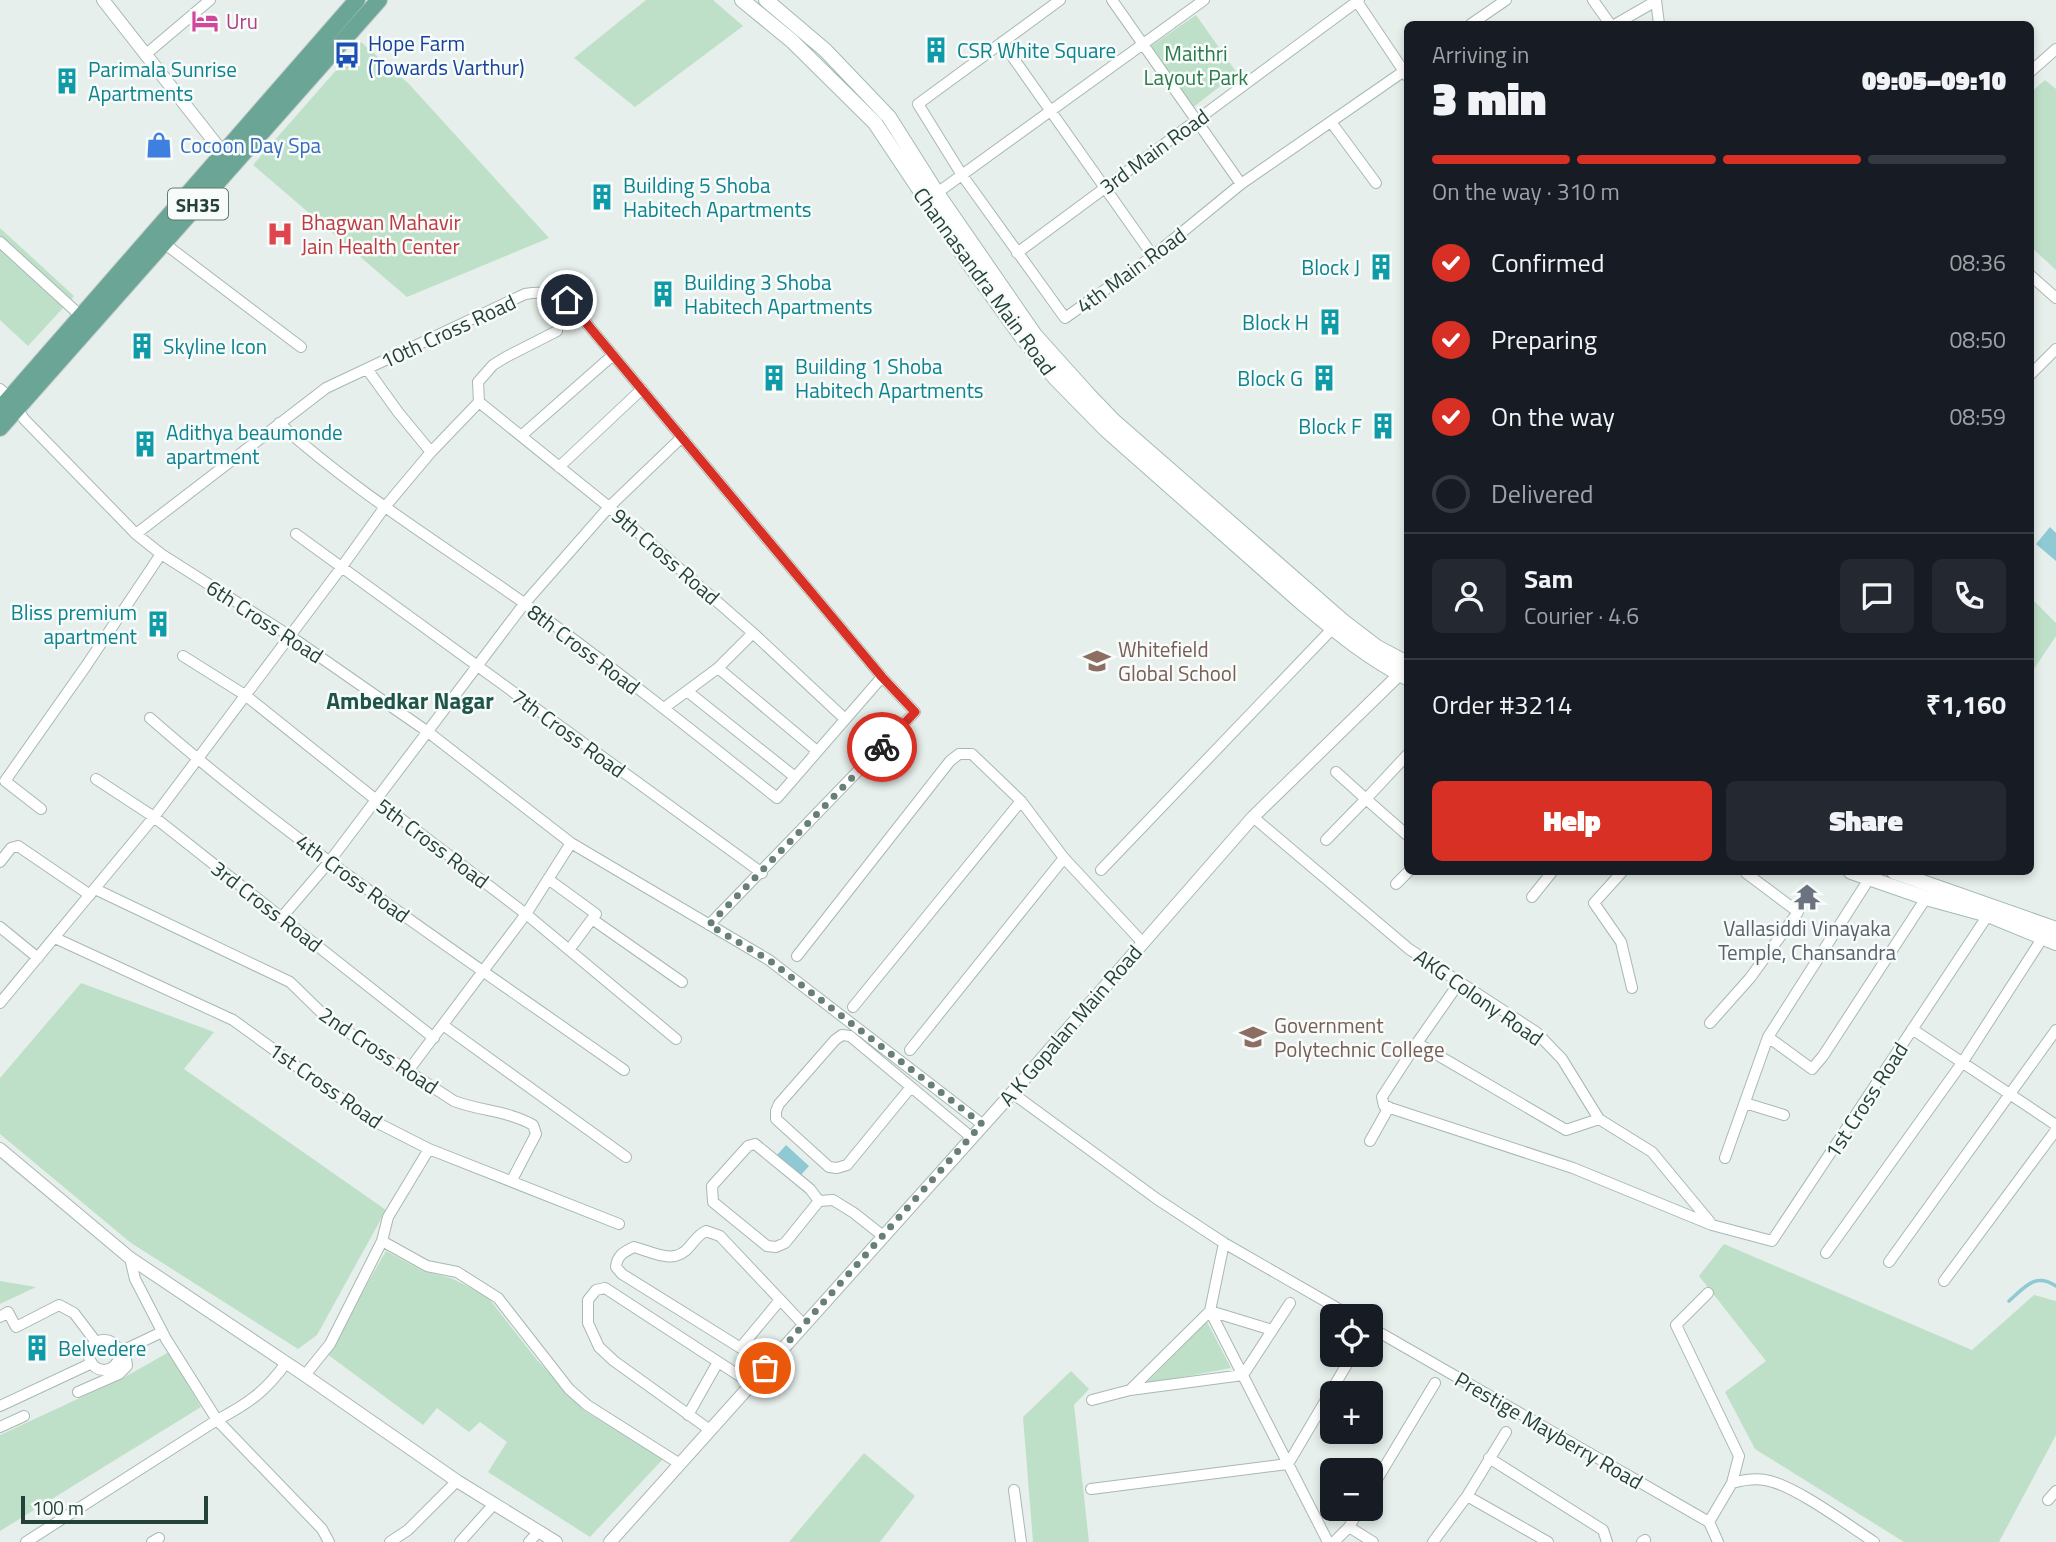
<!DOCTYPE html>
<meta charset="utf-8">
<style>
body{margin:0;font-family:"Titillium Web",sans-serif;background:#242831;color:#f1f3f6;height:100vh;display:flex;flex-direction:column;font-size:26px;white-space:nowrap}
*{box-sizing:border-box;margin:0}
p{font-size:23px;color:#9ea1a6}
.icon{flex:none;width:38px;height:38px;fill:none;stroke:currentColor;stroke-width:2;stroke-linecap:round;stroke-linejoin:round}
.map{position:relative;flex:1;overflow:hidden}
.side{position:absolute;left:1404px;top:21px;width:630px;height:854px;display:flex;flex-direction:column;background:#171b24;border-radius:10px;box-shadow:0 4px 10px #0003}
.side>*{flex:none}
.controls{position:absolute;left:1320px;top:1304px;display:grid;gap:14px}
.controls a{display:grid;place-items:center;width:63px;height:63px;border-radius:10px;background:#171b24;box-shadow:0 4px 10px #0003;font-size:35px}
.scale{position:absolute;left:21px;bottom:18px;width:187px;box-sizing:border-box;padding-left:7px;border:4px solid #24423a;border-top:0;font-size:19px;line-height:24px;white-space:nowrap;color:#24423a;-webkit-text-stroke:5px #f7fbf9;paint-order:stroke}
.pin{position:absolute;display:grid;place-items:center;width:60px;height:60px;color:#fff;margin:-30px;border:4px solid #fff;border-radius:50%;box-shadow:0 2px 7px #0007}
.courier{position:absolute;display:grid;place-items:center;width:70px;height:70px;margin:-35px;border:5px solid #d93025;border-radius:50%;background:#fff;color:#222;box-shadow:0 2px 9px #0007}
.head em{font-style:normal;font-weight:800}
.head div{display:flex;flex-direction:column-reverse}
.head{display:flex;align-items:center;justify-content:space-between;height:119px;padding:0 28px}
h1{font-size:46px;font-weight:800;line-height:52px}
.bar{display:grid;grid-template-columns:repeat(4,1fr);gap:10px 7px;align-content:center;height:84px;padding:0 28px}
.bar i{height:9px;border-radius:5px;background:#363941}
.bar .current{background:#d93025}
.bar p{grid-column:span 4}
.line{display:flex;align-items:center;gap:18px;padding:0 28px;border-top:2px solid #363941}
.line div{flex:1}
.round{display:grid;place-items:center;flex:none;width:74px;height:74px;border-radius:10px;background:#242831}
ol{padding:0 28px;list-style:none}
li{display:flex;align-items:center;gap:21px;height:77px}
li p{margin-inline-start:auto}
li .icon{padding:7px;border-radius:50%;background:#d93025;color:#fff;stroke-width:4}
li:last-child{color:#9ea1a6}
li i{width:38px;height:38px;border:4px solid #363941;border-radius:50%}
.cta{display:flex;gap:14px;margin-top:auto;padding:14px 28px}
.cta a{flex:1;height:80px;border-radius:10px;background:#d93025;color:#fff;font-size:28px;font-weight:800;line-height:80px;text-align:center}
.cta a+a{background:#242831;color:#f1f3f6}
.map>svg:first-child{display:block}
</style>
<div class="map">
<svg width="2056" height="1542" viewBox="0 0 2056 1542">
<rect width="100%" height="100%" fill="#e6efeb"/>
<path fill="#bfe0c8" d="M 646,0 L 713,0 L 743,26 L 635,107 L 574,58 Z
M 1196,15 L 1237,73 L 1191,109 L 1148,48 Z
M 361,42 L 409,84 L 549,238 L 407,297 L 253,165 Z
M 2045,80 L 2056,89 L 2056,270 L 2030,246 L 2030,93 Z
M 0,228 L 74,296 L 28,346 L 0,320 Z
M 2030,597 L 2056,623 L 2056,636 L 2030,675 Z
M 81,983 L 214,1032 L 184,1069 L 386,1210 L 317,1335 L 298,1349 L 131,1243 L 0,1134 L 0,1078 Z
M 1724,1244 L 1972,1350 L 2034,1295 L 2056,1301 L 2056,1435 L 1999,1542 L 1904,1542 L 1755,1449 L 1725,1392 L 1766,1361 L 1699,1276 Z
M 386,1251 L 423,1271 L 451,1278 L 487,1296 L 537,1360 L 583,1410 L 663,1459 L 590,1537 L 488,1472 L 507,1442 L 480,1422 L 469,1432 L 437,1408 L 423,1425 L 327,1354 Z
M 0,1281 L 36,1287 L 0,1304 Z
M 1207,1322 L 1231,1368 L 1145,1384 Z
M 169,1352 L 201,1407 L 0,1531 L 0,1435 L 123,1378 Z
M 1071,1371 L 1089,1389 L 1074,1405 L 1089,1542 L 1033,1542 L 1023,1417 Z
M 864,1453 L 915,1496 L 880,1542 L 789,1542 Z"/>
<path fill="#8ec9d4" d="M 2050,527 L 2056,533 L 2056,561 L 2036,544 Z
M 786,1145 L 809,1166 L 800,1176 L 777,1155 Z"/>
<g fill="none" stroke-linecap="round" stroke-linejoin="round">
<path stroke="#8ec9d4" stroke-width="3.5" d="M 2009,1301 C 2025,1287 2035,1272 2056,1286"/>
<g stroke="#a8b8b2" stroke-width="12">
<path id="minor" d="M 1060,0 L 918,104 L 962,175 L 1065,318 L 1153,256 L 1241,184 L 1407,69
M 1112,0 L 1241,184
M 1356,0 L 1407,76
M 1593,0 L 1610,24
M 1656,0 L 1659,24
M 1471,24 L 1506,0
M 1616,24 L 1656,1
M 1002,42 L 1153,256
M 145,55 L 210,0
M 2030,72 L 2056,49
M 1331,122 L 1376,183
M 937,193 L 1204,0
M 0,242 L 81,316
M 165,244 L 301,347
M 1017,253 L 1359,0
M 2030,275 L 2056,298
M 367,369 L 398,412 L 431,452
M 2030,375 L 2056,349
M 0,389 L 10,398 L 24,419 L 136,534 L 161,554 L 290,636 L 428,732 L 571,843 L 769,960 L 982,1124
M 479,402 L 609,507 L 753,633 L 845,719
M 479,402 L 478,382 L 493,365 L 506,357 L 557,331
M 279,423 C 355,492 441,544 524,603 C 610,665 694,732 777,798 L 882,677
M 521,436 L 613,355
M 559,467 L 642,389
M 136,534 L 326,388 L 525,294 C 542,291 552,293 567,300 L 882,677 L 915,712 L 709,925
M 296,534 L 762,873
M 183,656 L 245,695 L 375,799 L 526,914 L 676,1039
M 718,668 L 817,751
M 687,691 L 795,777
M 664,708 L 718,668 L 753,633
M 150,718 C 298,848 463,956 624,1070
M 1407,755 L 1366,799 L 1407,835
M 96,779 L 154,817 L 434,1038
M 41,809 L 5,781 L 86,666 L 161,554
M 1253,817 L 1409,949 L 1536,1032 L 1562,1059 L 1599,1119 L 1652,1152 L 1710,1222
M 1326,840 L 1366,799 L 1336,772
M 0,862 L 11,848 L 18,846 L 90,895
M 1101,870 L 1332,629
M 1622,872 L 1594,903 L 1621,942 L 1632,988
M 548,879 L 596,914 L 592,919
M 1396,884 L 1408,872
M 95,889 L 290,982 L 328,1019 L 454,1101 C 480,1111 509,1111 533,1125 L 536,1134 L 512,1180
M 1532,897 L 1552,872
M 282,917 L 329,862 L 524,604 L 609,507 L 682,437
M 0,927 L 38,958
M 55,938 L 233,1020 L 368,1118 L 429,1149 L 619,1224
M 569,950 L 592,919 L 682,982
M 797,956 L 950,761 L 959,754 L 972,754 L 1021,801 L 1064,858 L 1143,943
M 1459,983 L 1417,1043 L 1382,1097 L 1384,1106 L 1573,1168 L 1712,1225 L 1772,1241 L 1990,912
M 0,1003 L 154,817 L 341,568 L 384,508 L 431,452 L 479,402
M 853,1007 L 1021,801
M 1710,1023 L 1750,978 L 1798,912 L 1746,873 L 1747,872
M 443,1025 L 626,1157
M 1912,1029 L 2056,1125
M 1768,1037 L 1812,1069 L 1823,1056 L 1926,898
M 1417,1043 L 1566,1130 L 1599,1119
M 910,1050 L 1064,858
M 408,1071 L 526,914 L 571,843
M 911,1087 L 847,1165 L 837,1168 L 829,1167 L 776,1119 L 776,1111 L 779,1104 L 835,1040 L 842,1035 L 850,1036 L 971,1137
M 1012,1093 L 1157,1199 L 1224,1243 L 1351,1316
M 1745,1103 L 1784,1115
M 1370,1141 L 1389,1107
M 1725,1158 L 1768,1037 L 1869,879
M 819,1201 L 785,1243 L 776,1247 L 767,1246 L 713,1202 L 712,1186 L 748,1146 L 755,1144 L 810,1189 L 819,1201 L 833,1200 L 854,1213 L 883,1236
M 382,1241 L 427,1266 L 457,1272 L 498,1298 L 569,1389 L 587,1405 L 680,1464
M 1224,1243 L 1210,1311 L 1328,1542
M 1826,1253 L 1962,1063 L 2047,931
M 130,1258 L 135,1279 L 166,1339 L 217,1420 L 322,1529 L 329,1542
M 1889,1262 L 2056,1030
M 1944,1281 L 2056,1130
M 1708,1293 L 1676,1325 L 1739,1456 L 1732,1483 L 1709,1522
M 0,1317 L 8,1312 L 16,1327 L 59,1305 L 74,1313 L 96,1342
M 1370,1327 L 1709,1522 L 1718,1542
M89 1355a15 15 0 1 1 30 0a15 15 0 1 1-30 0Z
M 741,1347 L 780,1300
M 120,1352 L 162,1332
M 768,1365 L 622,1274 L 616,1267 C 617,1255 624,1252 634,1247 C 653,1252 675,1266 690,1246 C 696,1239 698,1235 706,1231 L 720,1236 L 804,1325
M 305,1375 L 330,1344 L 382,1241 L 388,1217 L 429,1149
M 1130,1390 L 1210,1311 L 1272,1330
M 78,1392 L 119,1374 L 127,1366 L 125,1350
M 1092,1400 L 1130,1390 L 1243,1375 L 1290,1303
M 0,1406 L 92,1363
M 688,1415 L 718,1362
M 0,1427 L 24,1416
M 710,1430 L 614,1361 L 599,1347 L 588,1323 L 588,1300 L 596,1290 L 605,1288 L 752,1384
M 1489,1458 L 1603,1530 L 1607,1542
M 1732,1483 C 1743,1480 1753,1478 1765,1480 C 1793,1484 1848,1525 1874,1542
M 1091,1489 L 1288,1464 L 1353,1354
M 1014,1490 L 1021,1542
M 1370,1491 L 1435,1383
M 1467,1496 L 1548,1542
M 2048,1500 L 2056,1491
M 1349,1527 L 1373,1542
M 26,1542 L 217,1420 C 248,1404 266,1391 286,1363
M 152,1542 L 159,1538
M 390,1542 L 408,1530 L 457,1481
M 460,1542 L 494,1504
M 529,1542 L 539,1531
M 1334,1542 L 1349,1527 L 1360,1508
M 1433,1542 L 1467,1496 L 1506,1432
M 1642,1542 L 1645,1540"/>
</g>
<g stroke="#a8b8b2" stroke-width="14">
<path id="tertiary" d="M 103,0 L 223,153
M 0,1149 L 130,1258 L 303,1374 L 457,1481 L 556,1542
M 610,1542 L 1012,1093 L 1253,817 L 1406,668"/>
</g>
<g stroke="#a4bbb3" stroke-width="16">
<path id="secondary" d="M 742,0 L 792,41 L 875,123 L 967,261 L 1021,336 L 1055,378 L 1106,430 L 1304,605 C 1336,632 1370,659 1407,678
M 766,0 L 825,50 L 889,117 L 937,193 L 1035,335 L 1089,395 L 1114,421 L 1343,621 L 1377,647 L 1407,663
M 1851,872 L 1926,898 L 1988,915 L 2056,943
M 1894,872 L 2056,929"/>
</g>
<g stroke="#c2cac8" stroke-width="18">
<path id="primary" d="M 0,409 L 357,0
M 0,428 L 379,0"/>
</g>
<use href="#minor" stroke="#fff" stroke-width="10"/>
<use href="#tertiary" stroke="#fff" stroke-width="12"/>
<use href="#secondary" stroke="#fff" stroke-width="14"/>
<use href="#primary" stroke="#6aa596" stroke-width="16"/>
</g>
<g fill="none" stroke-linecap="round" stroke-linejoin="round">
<path stroke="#687f78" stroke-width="7" stroke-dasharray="0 12.6" d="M 765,1368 L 982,1124 L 769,960 L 709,925 L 882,747"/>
<path stroke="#d93025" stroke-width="9" d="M 567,300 L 882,677 L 915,712 L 882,747"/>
</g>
<defs>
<g id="hotel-bare" transform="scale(2.1)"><path d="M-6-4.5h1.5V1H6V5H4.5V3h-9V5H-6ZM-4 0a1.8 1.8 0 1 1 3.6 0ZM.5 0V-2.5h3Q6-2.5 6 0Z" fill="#d1479c" stroke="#f7fbf9" stroke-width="2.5" paint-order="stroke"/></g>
<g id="building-bare" transform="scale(2.1)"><path d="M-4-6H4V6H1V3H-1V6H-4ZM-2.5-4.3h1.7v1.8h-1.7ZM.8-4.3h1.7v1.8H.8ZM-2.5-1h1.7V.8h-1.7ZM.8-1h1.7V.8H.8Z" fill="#0f9aa8" stroke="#f7fbf9" stroke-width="2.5" paint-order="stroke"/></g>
<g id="bus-bare" transform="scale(2.1)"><path d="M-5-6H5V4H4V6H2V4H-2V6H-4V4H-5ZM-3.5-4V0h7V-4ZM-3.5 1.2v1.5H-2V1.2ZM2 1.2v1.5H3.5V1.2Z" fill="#1a4fb4" stroke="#f7fbf9" stroke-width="2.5" paint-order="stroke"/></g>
<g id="shop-bare" transform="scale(2.1)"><path d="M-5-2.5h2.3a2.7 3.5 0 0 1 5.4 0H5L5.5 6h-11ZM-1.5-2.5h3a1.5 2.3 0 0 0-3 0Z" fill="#3f7fe0" stroke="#f7fbf9" stroke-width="2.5" paint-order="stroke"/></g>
<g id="hospital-bare" transform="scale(2.1)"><path d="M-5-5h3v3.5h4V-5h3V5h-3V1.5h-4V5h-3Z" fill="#e0444e" stroke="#f7fbf9" stroke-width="2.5" paint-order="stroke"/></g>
<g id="school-bare" transform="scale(2.1)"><path d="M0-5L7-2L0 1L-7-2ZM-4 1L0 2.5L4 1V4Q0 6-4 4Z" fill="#8d6e63" stroke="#f7fbf9" stroke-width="2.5" paint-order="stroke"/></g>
<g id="temple-bare" transform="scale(2.1)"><path d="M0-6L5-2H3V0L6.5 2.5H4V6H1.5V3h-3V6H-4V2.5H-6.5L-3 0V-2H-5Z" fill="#6b7280" stroke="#f7fbf9" stroke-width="2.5" paint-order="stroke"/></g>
<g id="university-bare" transform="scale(2.1)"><path d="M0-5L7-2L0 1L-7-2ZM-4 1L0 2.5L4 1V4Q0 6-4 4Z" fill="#8d6e63" stroke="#f7fbf9" stroke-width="2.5" paint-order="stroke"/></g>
</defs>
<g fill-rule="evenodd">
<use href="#hotel-bare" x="205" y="21"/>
<use href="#building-bare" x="936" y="50"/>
<use href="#bus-bare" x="347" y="55"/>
<use href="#building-bare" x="67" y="81"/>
<use href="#shop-bare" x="159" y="145"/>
<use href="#building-bare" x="602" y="197"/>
<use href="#hospital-bare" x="280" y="234"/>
<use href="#building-bare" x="1381" y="267"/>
<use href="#building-bare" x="663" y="294"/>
<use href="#building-bare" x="1330" y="322"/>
<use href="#building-bare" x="142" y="346"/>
<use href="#building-bare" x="774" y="378"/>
<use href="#building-bare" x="1324" y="378"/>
<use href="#building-bare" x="1383" y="426"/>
<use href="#building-bare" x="145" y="444"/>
<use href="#building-bare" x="158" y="624"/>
<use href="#school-bare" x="1097" y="661"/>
<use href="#temple-bare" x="1807" y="897"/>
<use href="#university-bare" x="1253" y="1037"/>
<use href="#building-bare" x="37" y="1348"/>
</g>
<g text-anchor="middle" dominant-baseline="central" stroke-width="5" stroke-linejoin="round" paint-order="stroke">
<rect fill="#f7fbf9" stroke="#637a73" stroke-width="2" x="168" y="188.5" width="60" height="31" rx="5"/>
<g font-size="19" font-weight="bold" fill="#24423a">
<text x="198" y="204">SH35</text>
</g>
<g font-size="21" fill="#b23c85" stroke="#f7fbf9" text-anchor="start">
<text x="226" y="21">Uru</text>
</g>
<g font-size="21" fill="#164399" stroke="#f7fbf9" text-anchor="start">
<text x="368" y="43">Hope Farm<tspan x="368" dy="24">(Towards Varthur)</tspan></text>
</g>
<g font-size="21" fill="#0d838f" stroke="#f7fbf9" text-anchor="start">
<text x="957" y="50">CSR White Square</text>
<text x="88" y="69">Parimala Sunrise<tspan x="88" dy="24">Apartments</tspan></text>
<text x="623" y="185">Building 5 Shoba<tspan x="623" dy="24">Habitech Apartments</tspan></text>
<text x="1360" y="267" text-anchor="end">Block J</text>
<text x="684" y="282">Building 3 Shoba<tspan x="684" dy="24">Habitech Apartments</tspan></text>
<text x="1309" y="322" text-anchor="end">Block H</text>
<text x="163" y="346">Skyline Icon</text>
<text x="795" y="366">Building 1 Shoba<tspan x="795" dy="24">Habitech Apartments</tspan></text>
<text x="1303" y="378" text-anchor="end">Block G</text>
<text x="1362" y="426" text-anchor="end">Block F</text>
<text x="166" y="432">Adithya beaumonde<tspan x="166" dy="24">apartment</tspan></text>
<text x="137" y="612" text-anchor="end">Bliss premium<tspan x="137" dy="24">apartment</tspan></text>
<text x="58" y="1348">Belvedere</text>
</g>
<g font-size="21" fill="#2d7a4b" stroke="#f7fbf9">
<text x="1196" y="53">Maithri<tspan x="1196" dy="24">Layout Park</tspan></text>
</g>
<g font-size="21" fill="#366cbe" stroke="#f7fbf9" text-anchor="start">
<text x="180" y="145">Cocoon Day Spa</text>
</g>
<g font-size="21" fill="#24423a" stroke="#f7fbf9">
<text transform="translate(1154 151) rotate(-36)">3rd Main Road</text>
<text transform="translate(1131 270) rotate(-36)">4th Main Road</text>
<text transform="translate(985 281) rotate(54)">Channasandra Main Road</text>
<text transform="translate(448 331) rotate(-25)">10th Cross Road</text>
<text transform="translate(666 556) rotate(41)">9th Cross Road</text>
<text transform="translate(265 621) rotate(33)">6th Cross Road</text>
<text transform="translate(584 649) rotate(37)">8th Cross Road</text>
<text transform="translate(569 733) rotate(36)">7th Cross Road</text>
<text transform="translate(433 843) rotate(37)">5th Cross Road</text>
<text transform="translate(353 878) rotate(36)">4th Cross Road</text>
<text transform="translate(267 906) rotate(38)">3rd Cross Road</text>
<text transform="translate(1479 997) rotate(35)">AKG Colony Road</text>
<text transform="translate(1070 1025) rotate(-49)">A K Gopalan Main Road</text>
<text transform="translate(379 1050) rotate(34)">2nd Cross Road</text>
<text transform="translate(326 1085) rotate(35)">1st Cross Road</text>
<text transform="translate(1866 1100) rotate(-57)">1st Cross Road</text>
<text transform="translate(1549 1430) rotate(30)">Prestige Mayberry Road</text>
</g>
<g font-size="21" fill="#be3a42" stroke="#f7fbf9" text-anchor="start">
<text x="301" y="222">Bhagwan Mahavir<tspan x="301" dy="24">Jain Health Center</tspan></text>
</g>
<g font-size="21" fill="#785e54" stroke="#f7fbf9" text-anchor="start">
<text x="1118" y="649">Whitefield<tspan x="1118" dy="24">Global School</tspan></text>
<text x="1274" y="1025">Government<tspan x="1274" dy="24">Polytechnic College</tspan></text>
</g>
<g font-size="21" fill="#5b616d" stroke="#f7fbf9">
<text x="1807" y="928">Vallasiddi Vinayaka<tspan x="1807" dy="24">Temple, Chansandra</tspan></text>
</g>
<g font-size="23" font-weight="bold" fill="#1f5548" stroke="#f7fbf9">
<text x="410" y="700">Ambedkar Nagar</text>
</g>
</g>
</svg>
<div class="controls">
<a><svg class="icon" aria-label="locate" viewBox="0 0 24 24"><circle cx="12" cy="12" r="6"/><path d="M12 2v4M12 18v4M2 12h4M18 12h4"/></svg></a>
<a>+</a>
<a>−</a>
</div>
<div class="scale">100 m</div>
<div class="pin" style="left:765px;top:1368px;background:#ea580c"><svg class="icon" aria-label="bag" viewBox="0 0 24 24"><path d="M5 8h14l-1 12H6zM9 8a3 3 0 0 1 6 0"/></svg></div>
<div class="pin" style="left:567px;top:300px;background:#1f2937"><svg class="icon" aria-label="home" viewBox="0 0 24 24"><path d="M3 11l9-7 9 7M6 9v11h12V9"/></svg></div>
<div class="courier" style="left:882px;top:747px"><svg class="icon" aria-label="bike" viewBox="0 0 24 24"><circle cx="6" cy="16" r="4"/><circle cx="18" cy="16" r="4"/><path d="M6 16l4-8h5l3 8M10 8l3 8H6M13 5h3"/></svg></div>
<section class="side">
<div class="head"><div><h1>3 min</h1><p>Arriving in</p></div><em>09:05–09:10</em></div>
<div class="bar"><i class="current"></i><i class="current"></i><i class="current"></i><i></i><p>On the way · 310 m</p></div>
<ol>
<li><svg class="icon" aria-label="check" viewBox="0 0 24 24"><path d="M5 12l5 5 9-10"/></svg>Confirmed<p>08:36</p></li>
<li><svg class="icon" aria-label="check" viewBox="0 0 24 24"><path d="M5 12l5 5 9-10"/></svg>Preparing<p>08:50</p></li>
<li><svg class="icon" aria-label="check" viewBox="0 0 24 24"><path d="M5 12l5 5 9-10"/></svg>On the way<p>08:59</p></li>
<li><i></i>Delivered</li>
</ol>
<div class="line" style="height:126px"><a class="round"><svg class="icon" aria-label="person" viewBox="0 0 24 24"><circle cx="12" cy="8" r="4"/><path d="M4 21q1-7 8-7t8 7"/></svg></a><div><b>Sam</b><p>Courier · 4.6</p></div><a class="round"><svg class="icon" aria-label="chat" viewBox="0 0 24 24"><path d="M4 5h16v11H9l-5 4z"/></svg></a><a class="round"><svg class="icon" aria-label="phone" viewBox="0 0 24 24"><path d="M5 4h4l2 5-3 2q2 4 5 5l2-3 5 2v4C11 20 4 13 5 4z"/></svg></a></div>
<div class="line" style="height:91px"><div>Order #3214</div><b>₹1,160</b></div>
<div class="cta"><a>Help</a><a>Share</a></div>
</section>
</div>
